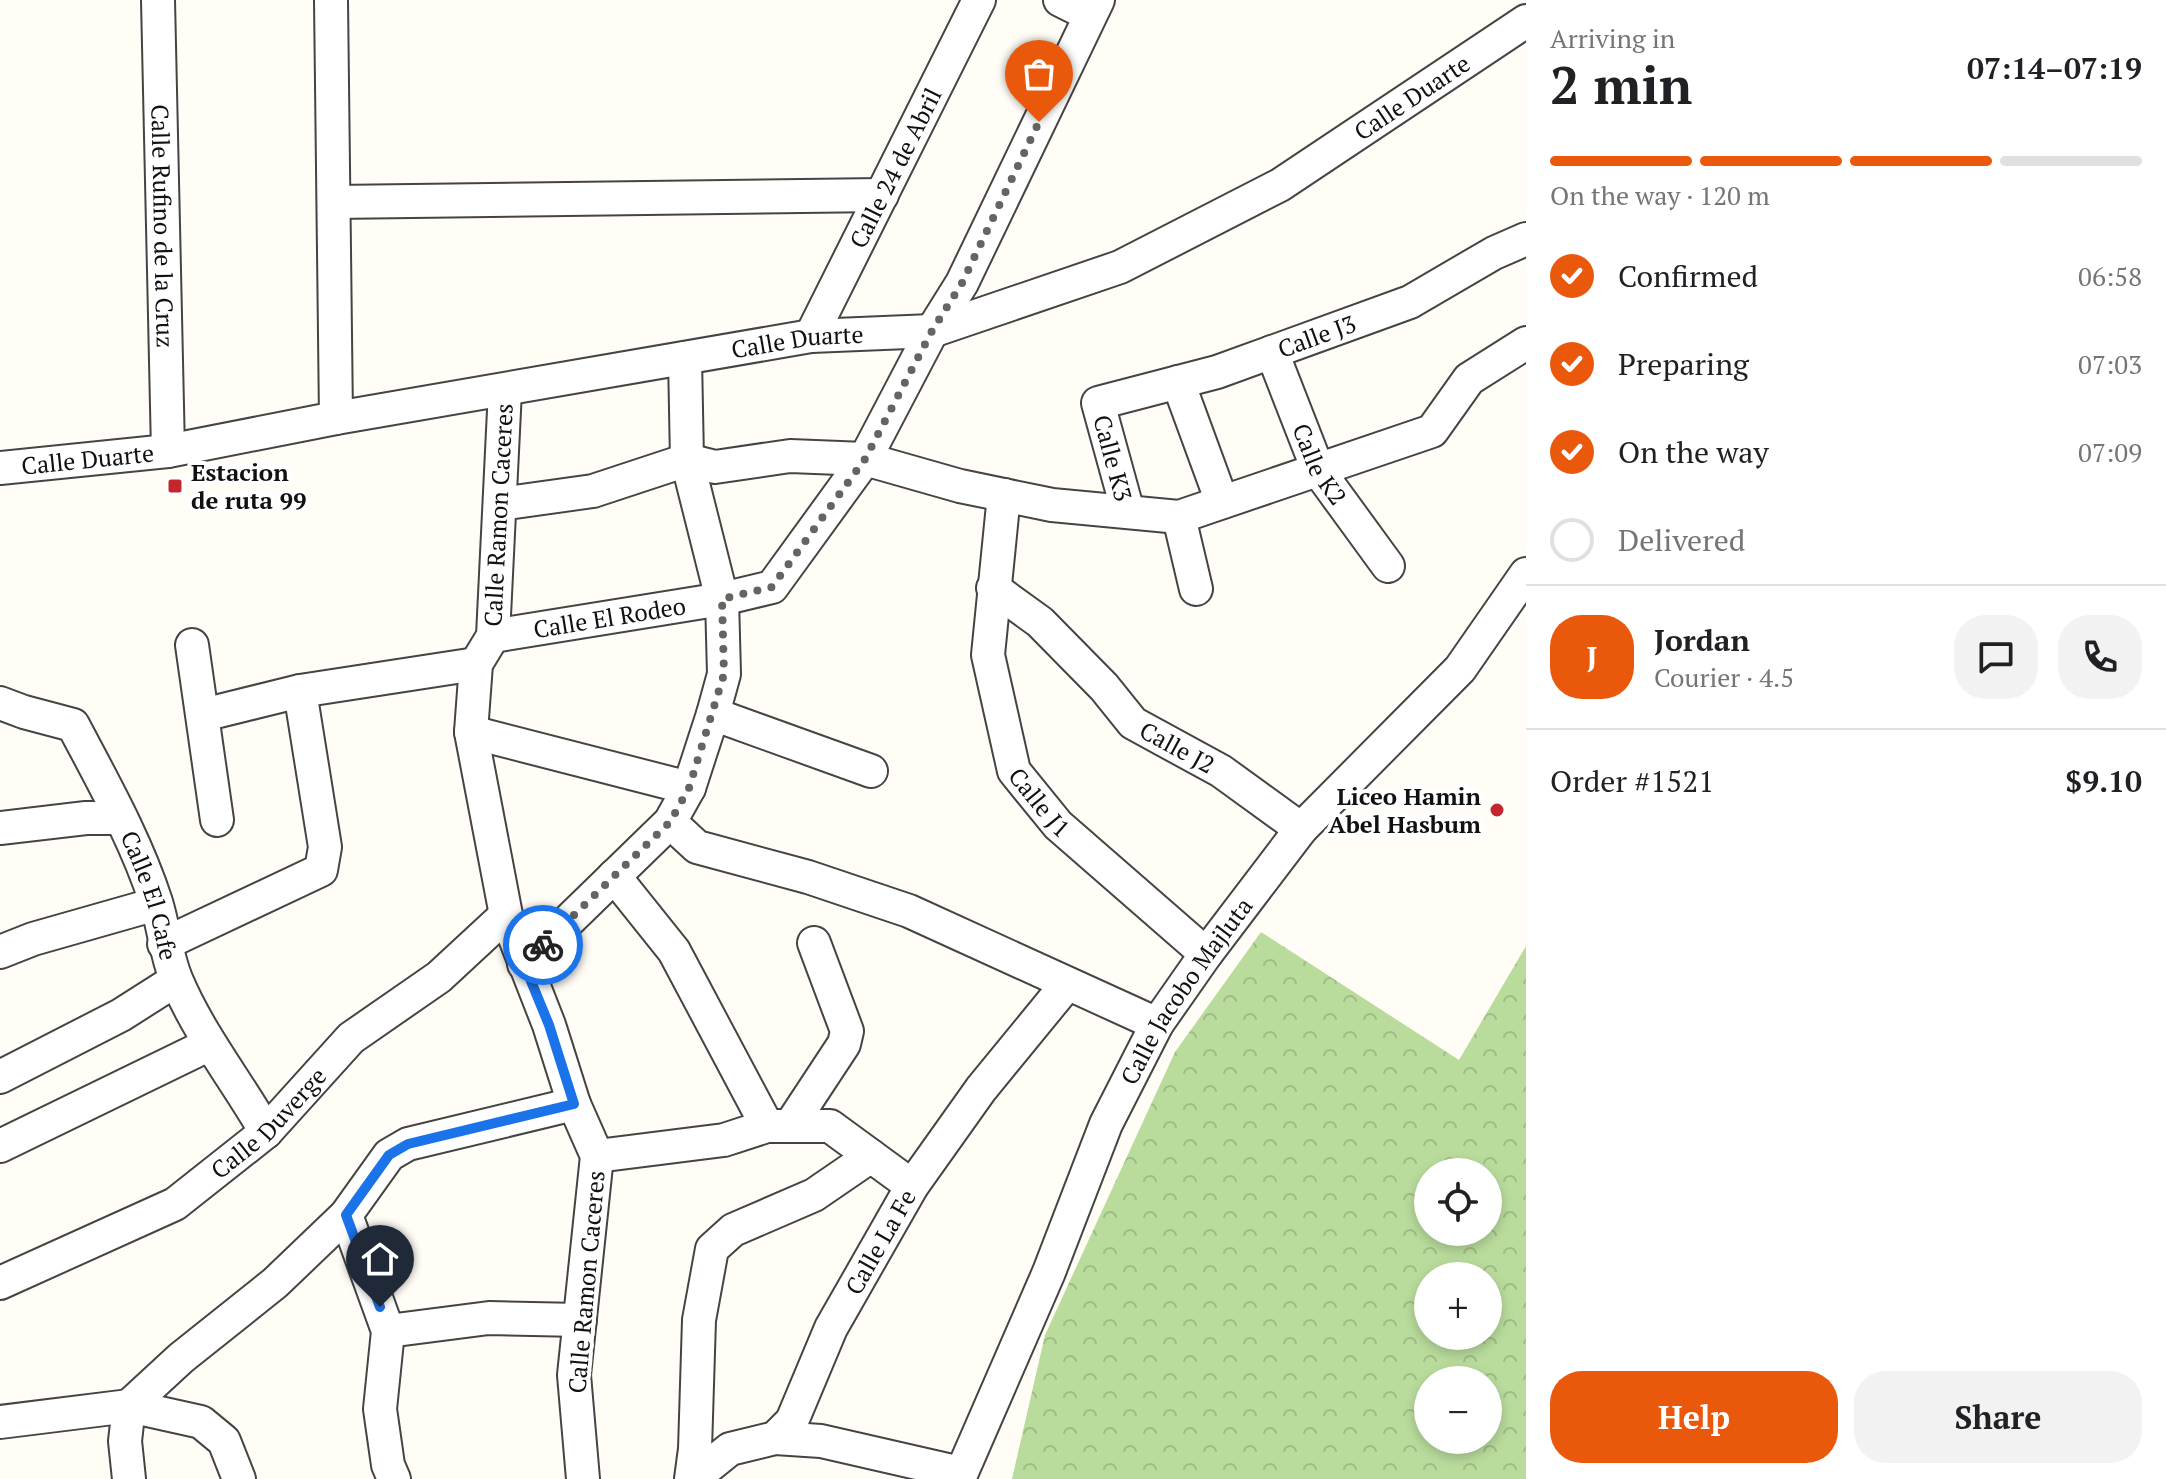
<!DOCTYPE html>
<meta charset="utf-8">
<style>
body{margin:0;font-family:"PT Serif",serif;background:#f2f2f2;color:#202124;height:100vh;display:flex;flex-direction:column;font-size:30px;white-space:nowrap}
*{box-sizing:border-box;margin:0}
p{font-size:26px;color:#757577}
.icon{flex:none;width:44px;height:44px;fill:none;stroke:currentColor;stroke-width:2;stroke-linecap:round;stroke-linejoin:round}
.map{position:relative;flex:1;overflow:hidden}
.sheet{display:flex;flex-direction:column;background:#fff;width:640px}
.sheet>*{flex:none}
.tools{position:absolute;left:1414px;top:1158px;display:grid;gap:16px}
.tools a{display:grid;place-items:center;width:88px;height:88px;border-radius:50%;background:#fff;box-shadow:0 4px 12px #0003;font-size:40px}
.pin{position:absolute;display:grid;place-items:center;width:68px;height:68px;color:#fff;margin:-82px -34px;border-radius:50% 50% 50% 0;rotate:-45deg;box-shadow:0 0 8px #0007}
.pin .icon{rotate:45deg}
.courier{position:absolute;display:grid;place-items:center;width:80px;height:80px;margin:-40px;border:6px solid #1a73e8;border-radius:50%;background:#fff;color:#222;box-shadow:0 2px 10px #0007}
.overview em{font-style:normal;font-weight:700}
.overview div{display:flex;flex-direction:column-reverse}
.overview{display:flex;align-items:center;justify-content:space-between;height:136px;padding:0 24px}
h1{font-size:52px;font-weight:700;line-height:60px}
.bar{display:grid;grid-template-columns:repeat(4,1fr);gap:12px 8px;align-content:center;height:96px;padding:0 24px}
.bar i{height:10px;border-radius:6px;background:#e0e0e0}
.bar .active{background:#ea580c}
.bar p{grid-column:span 4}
.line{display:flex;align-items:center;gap:20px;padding:0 24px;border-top:2px solid #e0e0e0}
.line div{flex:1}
.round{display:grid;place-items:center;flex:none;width:84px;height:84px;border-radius:32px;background:#f2f2f2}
ol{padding:0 24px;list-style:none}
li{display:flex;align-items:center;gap:24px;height:88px}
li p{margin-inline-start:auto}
li .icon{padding:8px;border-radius:50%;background:#ea580c;color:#fff;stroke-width:4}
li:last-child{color:#757577}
li i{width:44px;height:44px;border:4px solid #e0e0e0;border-radius:50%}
.primary-button{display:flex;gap:16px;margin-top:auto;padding:16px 24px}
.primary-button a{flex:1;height:92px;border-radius:32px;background:#ea580c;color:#fff;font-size:32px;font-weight:700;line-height:92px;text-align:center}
.primary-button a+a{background:#f2f2f2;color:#202124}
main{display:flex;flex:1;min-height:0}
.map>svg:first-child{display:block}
</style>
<main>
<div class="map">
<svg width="1526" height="1479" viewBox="0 0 1526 1479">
<defs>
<pattern id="forest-crowns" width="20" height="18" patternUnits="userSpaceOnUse" patternTransform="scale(2)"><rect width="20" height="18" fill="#b9dc9c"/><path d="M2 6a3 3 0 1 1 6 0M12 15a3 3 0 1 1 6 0" fill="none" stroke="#9ebc85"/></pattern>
</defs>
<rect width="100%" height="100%" fill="#fffdf5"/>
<path fill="url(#forest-crowns)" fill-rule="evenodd" d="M 1261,932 L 1459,1060 L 1526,946 L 1526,1479 L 1012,1479 L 1045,1335 L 1175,1052 ZM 1428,1172 L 1488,1172 L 1488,1232 L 1428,1232 ZM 1428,1276 L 1488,1276 L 1488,1336 L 1428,1336 ZM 1428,1380 L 1488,1380 L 1488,1440 L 1428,1440 Z"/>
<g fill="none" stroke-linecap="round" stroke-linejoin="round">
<g stroke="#444" stroke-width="36">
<g id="minor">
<path id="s1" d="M 158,0 L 168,451"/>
<path d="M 331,0 L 336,418"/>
<path d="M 1060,0 L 1090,15"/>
<path d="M 334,202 L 882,195"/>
<path id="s2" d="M 811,336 L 979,0"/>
<path id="s3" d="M 1272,352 L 1318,470 L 1388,566"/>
<path d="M 1178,382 L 1222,502"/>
<path d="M 505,390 L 493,636 L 476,664 L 471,732 L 506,915 L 549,1025 L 574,1104 L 597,1156 L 574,1375 L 583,1479"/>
<path id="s4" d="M 0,468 L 168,451 L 336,418 L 811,336 L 932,331 L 1120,267 L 1280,185 L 1526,21"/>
<path id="s5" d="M 1004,495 L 988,655 L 1014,771 L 1058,825 L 1206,954"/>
<path d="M 500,504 L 593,491 L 687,460 L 715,467 L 790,456 L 865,459 L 960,486 L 1052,505 L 1179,517 L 1432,431 L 1469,379 L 1526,343"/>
<path id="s6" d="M 1128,512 L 1098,403 L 1217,372 L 1410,302 L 1494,253 L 1526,239"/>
<path d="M 1179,517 L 1196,589"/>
<path id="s7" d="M 993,588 L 1040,622 L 1104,687 L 1133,723 L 1221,771 L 1301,829"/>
<path id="s8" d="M 493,636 L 722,599 L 772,587 L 865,459 L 932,331 L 962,283 L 1098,0"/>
<path d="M 192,645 L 217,820"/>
<path id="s9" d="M 0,703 L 24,712 L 73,725 C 103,782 136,840 156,902 C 164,928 166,954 176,979 C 199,1034 237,1081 266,1132"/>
<path d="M 713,714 L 871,771"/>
<path d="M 203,715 L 300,691 L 476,664"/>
<path d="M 471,732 L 689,788"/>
<path d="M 670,822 L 697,847 L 808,877 L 909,911 L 1157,1024"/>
<path d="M 0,828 L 86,818 L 120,818"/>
<path d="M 614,876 L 674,951 L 767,1126 L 830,1126 L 912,1186"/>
<path d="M 164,944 L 321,870 L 325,847 L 300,691"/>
<path d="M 0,952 L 33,939 L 156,904"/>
<path d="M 524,964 L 670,822 L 689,788 L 713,714 L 724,674 L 722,599 L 687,460 L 685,358"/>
<path d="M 0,1077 L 121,1015 L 176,980"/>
<path d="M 790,1126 L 844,1044 L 847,1031 L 814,943"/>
<path d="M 0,1146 L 210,1044"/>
<path d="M 597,1156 L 724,1140 L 767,1126"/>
<path d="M 346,1215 L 388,1331 L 380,1409 L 388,1465 L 394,1479"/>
<path id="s10" d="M 0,1283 L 175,1204 L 266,1132 L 351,1038 L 439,977 L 506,915"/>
<path d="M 388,1331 L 489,1318 L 580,1320"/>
<path d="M 0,1422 L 129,1406 L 201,1422 L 224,1441 L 239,1479"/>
<path d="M 775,1438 L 821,1441 L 961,1473"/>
<path d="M 129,1479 L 125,1441 L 129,1406 L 181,1358 L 275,1283 L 346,1215 L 389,1155 L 408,1144 L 574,1104"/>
<path d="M 691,1479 L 695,1449 L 699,1320 L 712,1249 L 733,1230 L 814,1195 L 871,1156"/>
<path id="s11" d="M 693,1479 L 730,1449 L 775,1438 L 792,1421 L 831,1328 L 912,1186 L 981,1089 L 1067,984"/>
<path id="s12" d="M 959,1479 L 1049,1272 L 1106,1124 L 1157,1024 L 1206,954 L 1301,829 L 1460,669 L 1526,574"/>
</g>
</g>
<use href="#minor" stroke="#fff" stroke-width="32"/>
</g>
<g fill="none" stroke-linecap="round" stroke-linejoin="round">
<path stroke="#646461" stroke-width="8" stroke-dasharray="0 14.4" d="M 543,945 L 670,822 L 689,788 L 724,674 L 722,599 L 772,587 L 865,459 L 932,331 L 962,283 L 1039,122"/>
<path stroke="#1a73e8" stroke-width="10" d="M 380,1307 L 346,1215 L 389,1155 L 408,1144 L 574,1104 L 549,1025 L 524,964 L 543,945"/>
</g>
<g fill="#c4262e" stroke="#fff" stroke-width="3">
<rect x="167" y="478" width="16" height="16" rx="4"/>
<circle cx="1497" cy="810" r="8"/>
</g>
<g text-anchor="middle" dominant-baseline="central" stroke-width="8" stroke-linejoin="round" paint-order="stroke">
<g font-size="24" fill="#111" stroke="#fff">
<text stroke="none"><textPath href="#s4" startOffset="1480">Calle Duarte</textPath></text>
<text stroke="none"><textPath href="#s2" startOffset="188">Calle 24 de Abril</textPath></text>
<text stroke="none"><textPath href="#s1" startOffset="226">Calle Rufino de la Cruz</textPath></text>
<text stroke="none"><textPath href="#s6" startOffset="342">Calle J3</textPath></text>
<text stroke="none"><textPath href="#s4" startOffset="808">Calle Duarte</textPath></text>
<text transform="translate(1113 458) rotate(75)">Calle K3</text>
<text stroke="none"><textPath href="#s4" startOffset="88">Calle Duarte</textPath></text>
<text stroke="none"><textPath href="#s3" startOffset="122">Calle K2</textPath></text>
<text transform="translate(498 515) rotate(-87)">Calle Ramon Caceres</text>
<text stroke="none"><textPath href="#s8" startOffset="118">Calle El Rodeo</textPath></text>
<text stroke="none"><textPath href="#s7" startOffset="246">Calle J2</textPath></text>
<text stroke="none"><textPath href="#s5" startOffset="320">Calle J1</textPath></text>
<text stroke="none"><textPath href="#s9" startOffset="264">Calle El Cafe</textPath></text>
<text stroke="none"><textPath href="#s12" startOffset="540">Calle Jacobo Majluta</textPath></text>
<text stroke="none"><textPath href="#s10" startOffset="316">Calle Duverge</textPath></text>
<text stroke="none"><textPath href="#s11" startOffset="318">Calle La Fe</textPath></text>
<text transform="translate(586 1282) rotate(-85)">Calle Ramon Caceres</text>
</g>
<g font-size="24" font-weight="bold" fill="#111" stroke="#fff" text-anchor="start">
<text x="191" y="472">Estacion<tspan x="191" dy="28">de ruta 99</tspan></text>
<text x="1481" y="796" text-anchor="end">Liceo Hamin<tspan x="1481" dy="28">Abel Hasbum</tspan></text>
</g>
</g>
</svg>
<div class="tools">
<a><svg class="icon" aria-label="locate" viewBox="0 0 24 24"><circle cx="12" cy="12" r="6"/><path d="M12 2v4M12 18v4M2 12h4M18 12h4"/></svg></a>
<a>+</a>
<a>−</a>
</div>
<div class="pin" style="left:1039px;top:122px;background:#ea580c"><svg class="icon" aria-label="bag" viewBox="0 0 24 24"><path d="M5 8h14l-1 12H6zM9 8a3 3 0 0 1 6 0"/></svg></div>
<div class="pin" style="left:380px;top:1307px;background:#1f2937"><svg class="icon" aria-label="home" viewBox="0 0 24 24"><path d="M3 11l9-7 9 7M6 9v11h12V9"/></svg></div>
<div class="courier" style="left:543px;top:945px"><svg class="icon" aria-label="bike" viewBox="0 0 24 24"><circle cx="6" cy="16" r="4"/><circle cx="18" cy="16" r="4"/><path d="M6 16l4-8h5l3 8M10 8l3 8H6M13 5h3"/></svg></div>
</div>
<section class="sheet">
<div class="overview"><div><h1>2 min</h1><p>Arriving in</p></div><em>07:14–07:19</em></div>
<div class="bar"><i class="active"></i><i class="active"></i><i class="active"></i><i></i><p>On the way · 120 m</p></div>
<ol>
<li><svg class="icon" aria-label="check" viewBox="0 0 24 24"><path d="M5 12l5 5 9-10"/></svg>Confirmed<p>06:58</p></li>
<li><svg class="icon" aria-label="check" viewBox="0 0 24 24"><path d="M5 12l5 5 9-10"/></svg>Preparing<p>07:03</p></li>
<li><svg class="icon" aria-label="check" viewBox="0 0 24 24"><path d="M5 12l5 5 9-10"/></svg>On the way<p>07:09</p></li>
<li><i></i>Delivered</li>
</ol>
<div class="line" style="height:144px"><b class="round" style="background:#ea580c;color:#fff">J</b><div><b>Jordan</b><p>Courier · 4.5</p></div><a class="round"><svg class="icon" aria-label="chat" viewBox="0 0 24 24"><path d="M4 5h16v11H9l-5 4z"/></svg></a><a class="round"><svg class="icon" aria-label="phone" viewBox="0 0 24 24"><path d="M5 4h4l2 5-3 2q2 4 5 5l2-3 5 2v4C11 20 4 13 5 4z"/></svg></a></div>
<div class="line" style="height:104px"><div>Order #1521</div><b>$9.10</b></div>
<div class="primary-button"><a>Help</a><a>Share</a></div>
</section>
</main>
